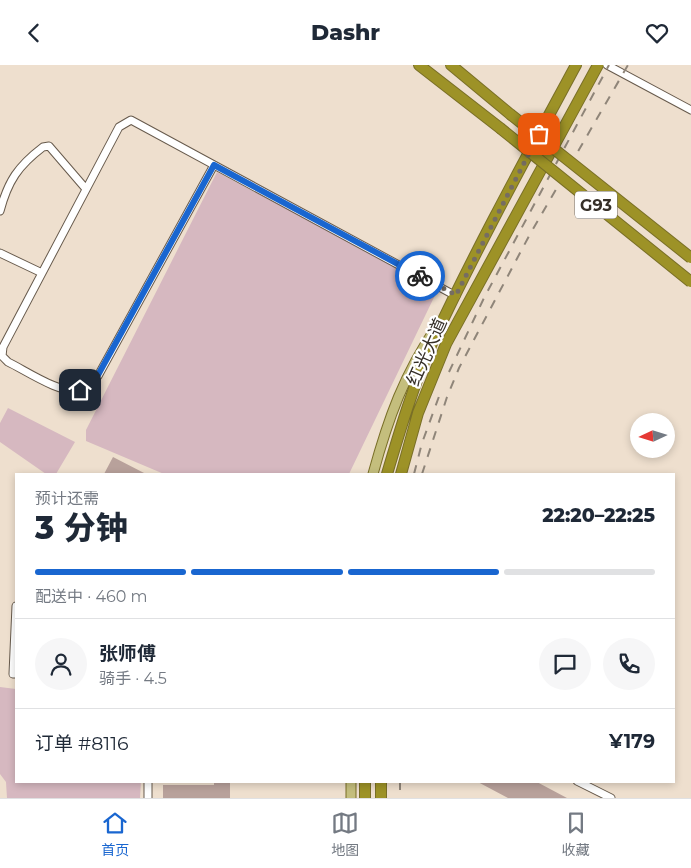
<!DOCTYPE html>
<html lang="zh">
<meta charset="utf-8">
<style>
body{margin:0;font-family:Montserrat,"Noto Sans SC",sans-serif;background:#f6f6f7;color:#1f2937;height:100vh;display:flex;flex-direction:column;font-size:19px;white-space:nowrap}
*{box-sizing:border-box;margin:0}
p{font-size:16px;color:#747a83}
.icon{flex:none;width:28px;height:28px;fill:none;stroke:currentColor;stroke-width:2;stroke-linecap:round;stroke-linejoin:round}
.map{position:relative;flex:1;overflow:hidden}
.drawer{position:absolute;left:15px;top:408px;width:660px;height:310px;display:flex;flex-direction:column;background:#fff;border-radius:0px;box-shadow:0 2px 8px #0003}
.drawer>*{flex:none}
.needle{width:32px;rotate:266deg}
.controls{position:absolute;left:630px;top:348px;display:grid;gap:10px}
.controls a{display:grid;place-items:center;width:45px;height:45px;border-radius:50%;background:#fff;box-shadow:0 2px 8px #0003;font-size:25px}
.pin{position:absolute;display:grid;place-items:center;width:42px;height:42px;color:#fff;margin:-21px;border-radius:10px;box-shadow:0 2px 8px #0006}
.courier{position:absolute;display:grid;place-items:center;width:50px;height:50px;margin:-25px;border:4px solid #1966d0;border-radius:50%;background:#fff;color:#222;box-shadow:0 1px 6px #0007}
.summary em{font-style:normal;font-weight:800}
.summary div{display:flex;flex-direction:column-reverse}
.summary{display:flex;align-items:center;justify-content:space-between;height:85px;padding:0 20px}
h1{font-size:32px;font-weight:800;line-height:38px}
.bar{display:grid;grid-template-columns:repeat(4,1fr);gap:8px 5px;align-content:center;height:60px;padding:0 20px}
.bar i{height:6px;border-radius:4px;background:#e0e1e3}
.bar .current{background:#1966d0}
.bar p{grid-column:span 4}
.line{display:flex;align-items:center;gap:12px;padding:0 20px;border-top:1px solid #e0e1e3}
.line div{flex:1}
.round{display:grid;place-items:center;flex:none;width:52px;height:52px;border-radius:26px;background:#f6f6f7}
header{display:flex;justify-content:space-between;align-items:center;height:65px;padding:0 20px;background:#fff;font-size:22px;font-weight:800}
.dock{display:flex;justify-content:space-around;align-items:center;height:70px;border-top:1px solid #e0e1e3;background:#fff;font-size:14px;color:#747a83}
.dock a{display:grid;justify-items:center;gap:2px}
.dock .current{color:#1966d0}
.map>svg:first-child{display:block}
</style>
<header><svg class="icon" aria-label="back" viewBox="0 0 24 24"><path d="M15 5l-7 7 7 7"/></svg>Dashr<svg class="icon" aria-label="heart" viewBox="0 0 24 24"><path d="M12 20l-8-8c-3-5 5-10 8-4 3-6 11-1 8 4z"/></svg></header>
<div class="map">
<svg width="691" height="733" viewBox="0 0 691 733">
<rect width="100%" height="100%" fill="#eedfce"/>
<path fill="#d6b8c0" d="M 217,107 L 438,224 L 349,409 L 164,409 L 86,376 L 86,365 Z
M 8,343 L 75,377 L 56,409 L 46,409 L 0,377 L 0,358 Z
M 0,622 L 16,624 L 16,716 L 141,716 L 140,733 L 7,733 L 6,717 L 0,709 Z"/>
<path fill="#b8a19b" d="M 113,392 L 146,409 L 104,409 Z
M 214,716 L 230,716 L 230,733 L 163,733 L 163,720 L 214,720 Z
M 476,716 L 535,716 L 567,733 L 508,733 Z"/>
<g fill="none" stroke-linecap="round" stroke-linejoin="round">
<g stroke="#675a4c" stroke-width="9">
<path id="minor" d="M 607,0 L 691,45
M 214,100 L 98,311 C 92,316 87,323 80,325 C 61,330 25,305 8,297 L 2,291 L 3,282 L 119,62 L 131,55 L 456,231
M 0,146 C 8,116 18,101 43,82 L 49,81 L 86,124
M 0,188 L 42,208
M 16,541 L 13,609 L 16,609
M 577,716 L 611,733
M 148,733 L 148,716"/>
</g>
<g stroke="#796f27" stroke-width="11">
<path id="major" d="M 373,409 C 388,354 404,309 437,261
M 351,716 L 351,733"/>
</g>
<g stroke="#796f27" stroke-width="12">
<path id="highway" d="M 419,0 L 500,63
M 451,0 L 510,49
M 387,409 C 400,365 414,318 433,276 C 477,182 527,91 576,0
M 401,409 L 418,348 L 446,279 L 598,0
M 381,716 L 381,733
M 365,733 L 365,716"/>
</g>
<use href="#minor" stroke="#fff" stroke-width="7"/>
<use href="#major" stroke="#c4be7d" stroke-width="9"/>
<use href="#highway" stroke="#9d9227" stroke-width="10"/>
<path stroke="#8f8579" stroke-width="2" stroke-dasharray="9 9" stroke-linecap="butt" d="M 449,307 L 484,233 L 609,0
M 414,409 L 422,378 L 441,326
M 422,409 L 447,332 L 459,303 L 529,171 L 628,0
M 400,716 L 400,733"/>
<g stroke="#796f27" stroke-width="12" stroke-linecap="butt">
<path id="highway-bridge" d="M 510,49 L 691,193
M 500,63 L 691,217"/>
</g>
<use href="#highway-bridge" stroke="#9d9227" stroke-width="10"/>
</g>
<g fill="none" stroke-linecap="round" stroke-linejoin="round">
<path stroke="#766d62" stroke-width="5" stroke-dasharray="0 9" d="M 420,211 L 456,230 L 539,69"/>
<path stroke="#1966d0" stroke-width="6" d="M 80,325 L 90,320 L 98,310 L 214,100 L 420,211"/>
</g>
<g text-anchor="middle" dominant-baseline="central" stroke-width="4.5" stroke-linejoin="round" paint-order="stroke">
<rect fill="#fff" stroke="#726d68" stroke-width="1" x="575" y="126.5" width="42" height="27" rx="4"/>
<g font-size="16" font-weight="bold" fill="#352f28">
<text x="596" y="140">G93</text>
</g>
<g font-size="18" fill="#352f28" stroke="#fff">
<text transform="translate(427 287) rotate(-66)">红光大道</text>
</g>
</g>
</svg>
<div class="controls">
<a><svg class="needle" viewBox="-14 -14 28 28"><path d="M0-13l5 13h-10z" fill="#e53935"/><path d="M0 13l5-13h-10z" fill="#747a83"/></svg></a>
</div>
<div class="pin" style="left:539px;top:69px;background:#ea580c"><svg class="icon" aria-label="bag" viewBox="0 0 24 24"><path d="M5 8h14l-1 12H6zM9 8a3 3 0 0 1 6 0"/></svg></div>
<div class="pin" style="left:80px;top:325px;background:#1f2937"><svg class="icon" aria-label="home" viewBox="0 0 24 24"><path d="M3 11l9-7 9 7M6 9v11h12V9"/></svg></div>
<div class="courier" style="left:420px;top:211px"><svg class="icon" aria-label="bike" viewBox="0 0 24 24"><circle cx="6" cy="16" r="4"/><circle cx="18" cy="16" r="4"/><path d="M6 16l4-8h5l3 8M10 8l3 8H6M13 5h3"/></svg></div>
<section class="drawer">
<div class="summary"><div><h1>3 分钟</h1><p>预计还需</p></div><em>22:20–22:25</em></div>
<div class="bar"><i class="current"></i><i class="current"></i><i class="current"></i><i></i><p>配送中 · 460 m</p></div>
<div class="line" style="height:90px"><a class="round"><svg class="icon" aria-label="person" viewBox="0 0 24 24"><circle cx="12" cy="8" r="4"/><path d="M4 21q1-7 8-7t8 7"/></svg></a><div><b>张师傅</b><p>骑手 · 4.5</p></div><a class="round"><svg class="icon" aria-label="chat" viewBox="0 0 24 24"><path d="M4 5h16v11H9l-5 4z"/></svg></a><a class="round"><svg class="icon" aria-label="phone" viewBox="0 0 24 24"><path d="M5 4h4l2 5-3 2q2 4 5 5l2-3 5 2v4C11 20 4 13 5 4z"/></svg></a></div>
<div class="line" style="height:65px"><div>订单 #8116</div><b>¥179</b></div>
</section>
</div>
<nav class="dock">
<a class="current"><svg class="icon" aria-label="home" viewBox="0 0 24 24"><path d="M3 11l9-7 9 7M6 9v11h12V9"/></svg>首页</a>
<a><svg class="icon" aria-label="map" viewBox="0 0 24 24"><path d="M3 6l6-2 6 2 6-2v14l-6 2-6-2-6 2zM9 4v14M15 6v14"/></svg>地图</a>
<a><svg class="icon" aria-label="saved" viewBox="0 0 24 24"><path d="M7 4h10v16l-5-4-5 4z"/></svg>收藏</a>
</nav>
